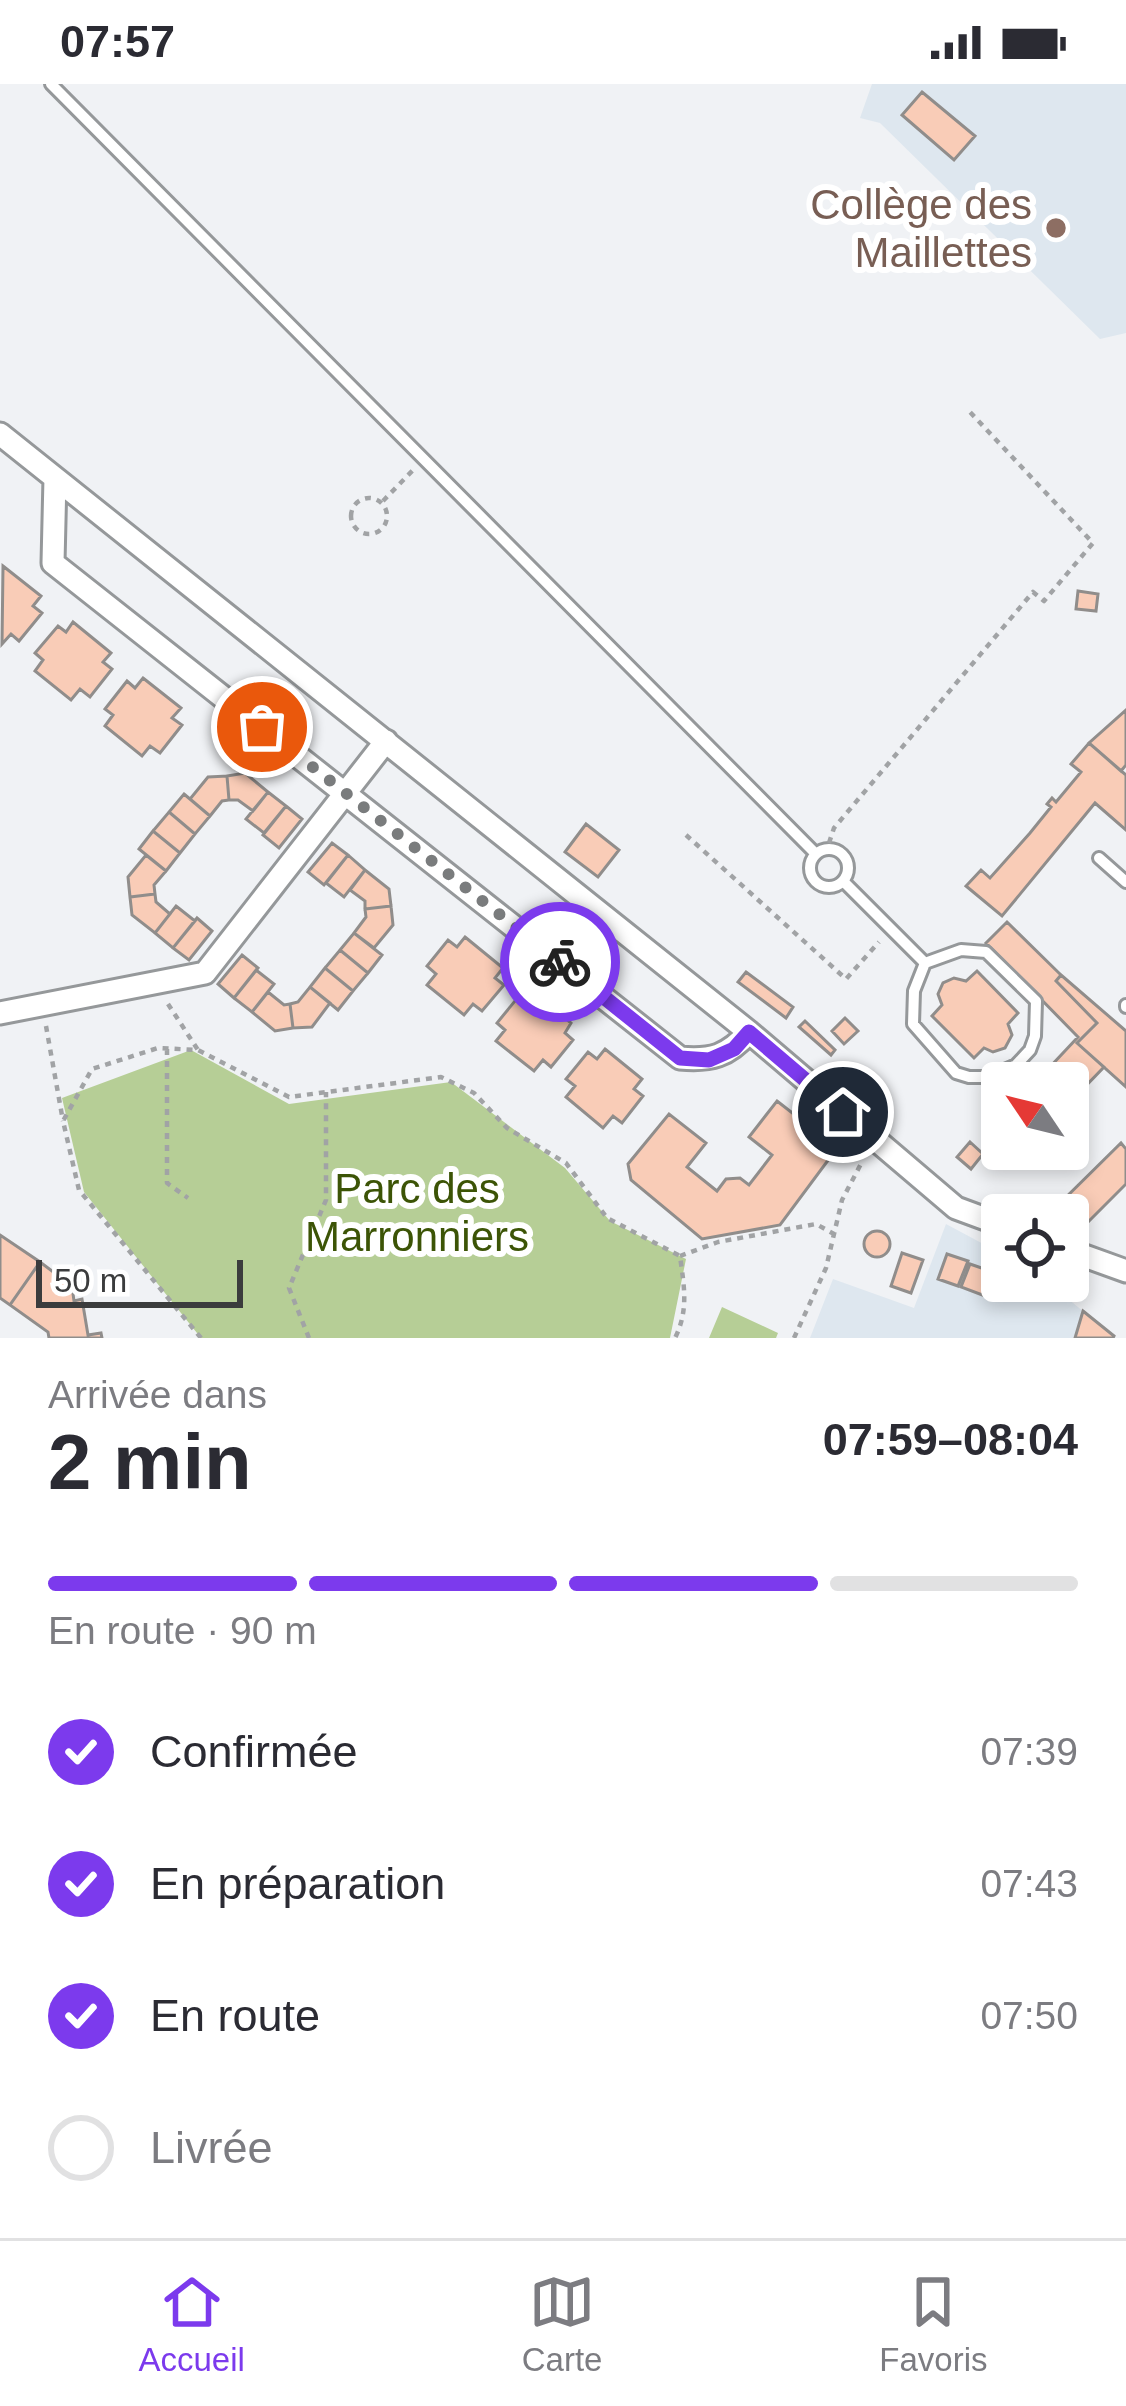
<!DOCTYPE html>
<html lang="fr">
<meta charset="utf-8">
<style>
body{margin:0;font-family:Helvetica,sans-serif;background:#f2f2f3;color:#2b2b33;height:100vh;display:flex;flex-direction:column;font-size:45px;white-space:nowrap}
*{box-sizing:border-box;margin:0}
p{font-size:39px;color:#7c7c81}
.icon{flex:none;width:66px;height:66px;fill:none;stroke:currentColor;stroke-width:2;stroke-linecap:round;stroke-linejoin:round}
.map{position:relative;height:1254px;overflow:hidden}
.sheet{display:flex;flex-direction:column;background:#fff;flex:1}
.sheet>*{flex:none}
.needle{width:78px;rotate:305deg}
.fabs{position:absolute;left:981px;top:978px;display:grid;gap:24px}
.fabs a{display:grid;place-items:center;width:108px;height:108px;border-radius:12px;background:#fff;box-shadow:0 6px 18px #0003;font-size:60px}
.scale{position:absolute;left:36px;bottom:30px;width:207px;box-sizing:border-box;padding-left:12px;border:6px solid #3b3c3d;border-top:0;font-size:33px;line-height:42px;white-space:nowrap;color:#3b3c3d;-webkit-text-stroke:9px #fff;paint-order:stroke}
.pin{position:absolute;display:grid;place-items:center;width:102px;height:102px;color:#fff;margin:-51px;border:6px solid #fff;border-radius:50%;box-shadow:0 3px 12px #0007}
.courier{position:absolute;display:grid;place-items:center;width:120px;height:120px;margin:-60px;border:9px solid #7c3aed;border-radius:50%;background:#fff;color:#222;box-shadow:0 3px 15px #0007}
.headline em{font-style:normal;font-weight:600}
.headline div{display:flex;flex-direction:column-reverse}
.headline{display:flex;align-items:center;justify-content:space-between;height:204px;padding:0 48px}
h1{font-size:78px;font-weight:600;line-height:90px}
.bar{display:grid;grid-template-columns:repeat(4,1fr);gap:18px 12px;align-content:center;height:144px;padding:0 48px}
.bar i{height:15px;border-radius:9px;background:#e1e1e2}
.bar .active{background:#7c3aed}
.bar p{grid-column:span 4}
ol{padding:0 48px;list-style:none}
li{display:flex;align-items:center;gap:36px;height:132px}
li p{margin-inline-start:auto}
li .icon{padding:12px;border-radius:50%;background:#7c3aed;color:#fff;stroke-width:4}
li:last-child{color:#7c7c81}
li i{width:66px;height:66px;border:6px solid #e1e1e2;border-radius:50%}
.status{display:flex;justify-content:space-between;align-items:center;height:84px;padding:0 60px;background:#fff;direction:ltr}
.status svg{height:33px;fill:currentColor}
.tabs{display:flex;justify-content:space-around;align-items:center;height:168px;border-top:3px solid #e1e1e2;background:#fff;font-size:33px;color:#7c7c81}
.tabs a{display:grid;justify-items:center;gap:6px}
.tabs .active{color:#7c3aed}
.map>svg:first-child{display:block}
</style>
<div class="status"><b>07:57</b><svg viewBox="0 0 49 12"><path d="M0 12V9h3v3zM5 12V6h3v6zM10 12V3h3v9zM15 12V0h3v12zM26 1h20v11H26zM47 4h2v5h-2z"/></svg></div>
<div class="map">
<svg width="1126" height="1254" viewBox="0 0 1126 1254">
<rect width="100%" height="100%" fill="#f0f2f5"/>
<path fill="#dee7ef" d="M 872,0 L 1126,0 L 1126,249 L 1100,255 L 880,39 L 860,34 Z
M 946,1140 L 1002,1170 L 1002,1197 L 1046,1197 L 1116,1254 L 810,1254 L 833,1195 L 914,1224 Z"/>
<path fill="#b6ce96" d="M 191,966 L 289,1020 L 451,998 L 565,1084 L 610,1137 L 686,1175 L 670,1254 L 201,1254 L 84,1108 L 62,1014 Z
M 722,1223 L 778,1249 L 776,1254 L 709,1254 Z"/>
<path fill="#f9ccb7" stroke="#908d8b" stroke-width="3" d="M 922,8 L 975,52 L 954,76 L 902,31 Z
M 3,482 L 41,512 L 33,522 L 42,529 L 19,557 L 11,550 L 2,560 Z
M 1078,507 L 1098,510 L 1096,527 L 1076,525 Z
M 73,538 L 111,569 L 103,578 L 112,585 L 90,613 L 80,605 L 71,616 L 35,587 L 43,576 L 35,569 L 58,542 L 66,548 Z
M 143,594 L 181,624 L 172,634 L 182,641 L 160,669 L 150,662 L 142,672 L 105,642 L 113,631 L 105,625 L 127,597 L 135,604 Z
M 1126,626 L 1126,681 L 1121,687 L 1089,659 Z
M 1089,659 L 1126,691 L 1126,746 L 1095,719 L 1002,832 L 966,802 L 981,786 L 990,794 L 1030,749 L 1051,723 L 1047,720 L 1052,714 L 1056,718 L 1081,688 L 1071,680 Z
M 245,689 L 268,708 L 253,727 L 238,716 L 229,716 L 227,692 Z
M 227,692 L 229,716 L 222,717 L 210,732 L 190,715 L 208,693 Z
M 268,708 L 286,722 L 264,749 L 246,735 Z
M 184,710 L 210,732 L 195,750 L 169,728 Z
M 286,722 L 302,735 L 279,764 L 263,751 Z
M 169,728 L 195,750 L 180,769 L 153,747 Z
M 586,740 L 619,766 L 598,793 L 565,768 Z
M 153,747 L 180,769 L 166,787 L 139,765 Z
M 332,759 L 348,771 L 324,801 L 308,788 Z
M 146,771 L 166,787 L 154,801 L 155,810 L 130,813 L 128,793 Z
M 348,771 L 365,786 L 344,813 L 326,799 Z
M 365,786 L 389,805 L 391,822 L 365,825 L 365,817 L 350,806 Z
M 155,810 L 156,818 L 170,830 L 155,849 L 132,831 L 130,813 Z
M 176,822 L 195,837 L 173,864 L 155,849 Z
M 391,822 L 393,841 L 374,864 L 354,849 L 366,833 L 365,825 Z
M 197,834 L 212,847 L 189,876 L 173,864 Z
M 1007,838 L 1061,891 L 1056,897 L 1097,939 L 1077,959 L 1104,983 L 1076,1012 L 1068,999 L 1048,985 L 1078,953 L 986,859 Z
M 354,849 L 382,871 L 368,889 L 340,866 Z
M 465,853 L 503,884 L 495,894 L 504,901 L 482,927 L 473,920 L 464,931 L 427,901 L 436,890 L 427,882 L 448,856 L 457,863 Z
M 340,866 L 368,889 L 353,907 L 325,884 Z
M 242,871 L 258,884 L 234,914 L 218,900 Z
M 325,884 L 353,907 L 338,926 L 310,903 Z
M 256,886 L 274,900 L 252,928 L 234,914 Z
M 977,887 L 1018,929 L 1008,940 L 1012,951 L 1005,964 L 993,968 L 984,964 L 974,974 L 932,932 L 942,921 L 938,910 L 943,899 L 954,894 L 966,897 Z
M 746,888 L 793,923 L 786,934 L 738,898 Z
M 1061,891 L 1126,947 L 1126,1003 L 1077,959 L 1097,939 L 1056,897 Z
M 310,903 L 330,919 L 312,943 L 293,944 L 290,920 L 298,918 Z
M 268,908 L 284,921 L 290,920 L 293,944 L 275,947 L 252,928 Z
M 535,909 L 571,939 L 565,949 L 573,956 L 551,983 L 543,976 L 534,987 L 496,957 L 505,946 L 497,939 L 519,912 L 527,918 Z
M 845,934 L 858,947 L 844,960 L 832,947 Z
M 805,937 L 835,966 L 831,971 L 799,943 Z
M 605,965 L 642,995 L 634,1005 L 643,1012 L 622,1039 L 613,1032 L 603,1044 L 566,1013 L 575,1002 L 566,995 L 588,968 L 597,975 Z
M 777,1017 L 827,1056 L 829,1075 L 780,1141 L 702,1155 L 631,1096 L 628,1080 L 669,1030 L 706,1059 L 687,1083 L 717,1107 L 726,1095 L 740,1094 L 749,1101 L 772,1071 L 749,1053 Z
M 970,1058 L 983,1070 L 971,1085 L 957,1073 Z
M 1121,1059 L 1126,1065 L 1126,1100 L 1074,1152 L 1068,1150 L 1068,1131 L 1048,1131 Z
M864 1160a13 13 0 1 1 26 0a13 13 0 1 1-26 0Z
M 0,1151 L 40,1178 L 10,1221 L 0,1214 Z
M 902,1169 L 923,1176 L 911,1209 L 891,1202 Z
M 947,1170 L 968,1177 L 958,1202 L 938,1195 Z
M 40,1178 L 72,1202 L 74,1217 L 82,1215 L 88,1251 L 101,1249 L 102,1254 L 49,1254 L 48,1248 L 10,1221 Z
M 970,1180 L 993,1188 L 985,1212 L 961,1203 Z
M 1083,1227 L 1114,1252 L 1113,1254 L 1075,1254 Z"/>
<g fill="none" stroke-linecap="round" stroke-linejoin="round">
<g stroke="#95989a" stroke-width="16">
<path id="lane" d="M 51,0 L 816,770
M810 784a19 19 0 1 1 38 0a19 19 0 1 1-38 0Z
M 1099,774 L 1126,798
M 843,797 L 925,879 L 914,907 L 913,940 L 956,989 L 969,993 L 988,993 L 1016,981 L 1030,966 L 1035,952 L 1036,917 L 986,868 L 961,866 L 925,879
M 1126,921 L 1126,923"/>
</g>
<g stroke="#95989a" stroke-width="27">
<path id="street" d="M 0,350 L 749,948 L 956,1124 L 1002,1141
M 55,394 L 53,479 L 680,974 C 711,977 728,972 749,948
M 0,929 L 205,889 L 386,657
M 1068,1166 L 1126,1187"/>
</g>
<path stroke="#a1a3a5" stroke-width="4.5" stroke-dasharray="6 6" stroke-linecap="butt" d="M351 432a18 18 0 1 1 36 0a18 18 0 1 1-36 0Z
M 383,417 L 413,386
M 686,751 L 846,895 L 879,858
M 829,759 L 834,744 L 1033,508 L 1044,517 L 1093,459 L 969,327
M 168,920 L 198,966
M 46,942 L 63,1037
M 167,965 L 167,1099 L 188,1114
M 680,1172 L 718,1158 L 816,1140 L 834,1150
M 201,1254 L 79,1106 L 63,1037 L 92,985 L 158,964 L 198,966 L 289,1013 L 441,993 L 474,1009 L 507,1044 L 566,1079 L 607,1134 L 680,1172 C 684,1202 689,1226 675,1254
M 309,1254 L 289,1204 L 326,1116 L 326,1008
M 794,1254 L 826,1184 L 842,1116 L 863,1076"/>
<use href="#lane" stroke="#fff" stroke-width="10"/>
<use href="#street" stroke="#fff" stroke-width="21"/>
</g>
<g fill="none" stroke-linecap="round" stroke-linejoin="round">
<path stroke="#7a7c7d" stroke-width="12" stroke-dasharray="0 21.6" d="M 262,643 L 560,878"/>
<path stroke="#7c3aed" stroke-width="15" d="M 560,878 L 680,974 L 709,976 L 734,965 L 749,948 L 843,1028"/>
</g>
<circle fill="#8d6e63" stroke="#fff" stroke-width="4.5" cx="1056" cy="144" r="12"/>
<g text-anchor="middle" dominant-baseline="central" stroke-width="12" stroke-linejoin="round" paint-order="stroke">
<g font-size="42" fill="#785e54" stroke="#fff" text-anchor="end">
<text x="1032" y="120">Collège des<tspan x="1032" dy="48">Maillettes</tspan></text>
</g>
<g font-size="42" fill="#3c5406" stroke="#fff">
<text x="417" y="1104">Parc des<tspan x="417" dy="48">Marronniers</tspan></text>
</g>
</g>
</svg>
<div class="fabs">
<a><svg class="needle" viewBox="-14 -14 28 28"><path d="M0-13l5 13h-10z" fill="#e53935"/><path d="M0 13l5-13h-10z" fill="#7c7c81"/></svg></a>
<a><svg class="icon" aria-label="locate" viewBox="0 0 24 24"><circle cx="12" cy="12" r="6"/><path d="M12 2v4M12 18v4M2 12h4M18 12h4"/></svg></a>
</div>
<div class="scale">50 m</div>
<div class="pin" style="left:262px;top:643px;background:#ea580c"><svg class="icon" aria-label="bag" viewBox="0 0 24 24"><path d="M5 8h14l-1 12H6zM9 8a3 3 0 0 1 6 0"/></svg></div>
<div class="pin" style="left:843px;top:1028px;background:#1f2937"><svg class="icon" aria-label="home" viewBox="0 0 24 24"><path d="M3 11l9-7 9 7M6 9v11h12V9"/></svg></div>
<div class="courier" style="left:560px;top:878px"><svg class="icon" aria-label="bike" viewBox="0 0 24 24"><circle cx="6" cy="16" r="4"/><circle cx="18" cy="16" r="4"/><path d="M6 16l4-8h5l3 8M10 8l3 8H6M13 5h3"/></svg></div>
</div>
<section class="sheet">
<div class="headline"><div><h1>2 min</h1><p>Arrivée dans</p></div><em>07:59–08:04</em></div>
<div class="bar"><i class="active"></i><i class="active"></i><i class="active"></i><i></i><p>En route · 90 m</p></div>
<ol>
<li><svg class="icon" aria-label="check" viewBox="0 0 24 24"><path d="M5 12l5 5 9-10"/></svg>Confirmée<p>07:39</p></li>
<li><svg class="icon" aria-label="check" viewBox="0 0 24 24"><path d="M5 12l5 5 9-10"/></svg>En préparation<p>07:43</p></li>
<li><svg class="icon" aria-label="check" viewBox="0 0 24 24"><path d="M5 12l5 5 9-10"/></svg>En route<p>07:50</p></li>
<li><i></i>Livrée</li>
</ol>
</section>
<nav class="tabs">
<a class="active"><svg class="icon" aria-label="home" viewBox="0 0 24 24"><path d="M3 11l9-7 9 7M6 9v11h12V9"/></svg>Accueil</a>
<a><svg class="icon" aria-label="map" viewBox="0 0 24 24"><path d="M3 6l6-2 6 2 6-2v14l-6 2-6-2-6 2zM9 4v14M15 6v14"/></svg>Carte</a>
<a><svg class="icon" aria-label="saved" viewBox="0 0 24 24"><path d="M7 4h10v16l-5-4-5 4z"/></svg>Favoris</a>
</nav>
